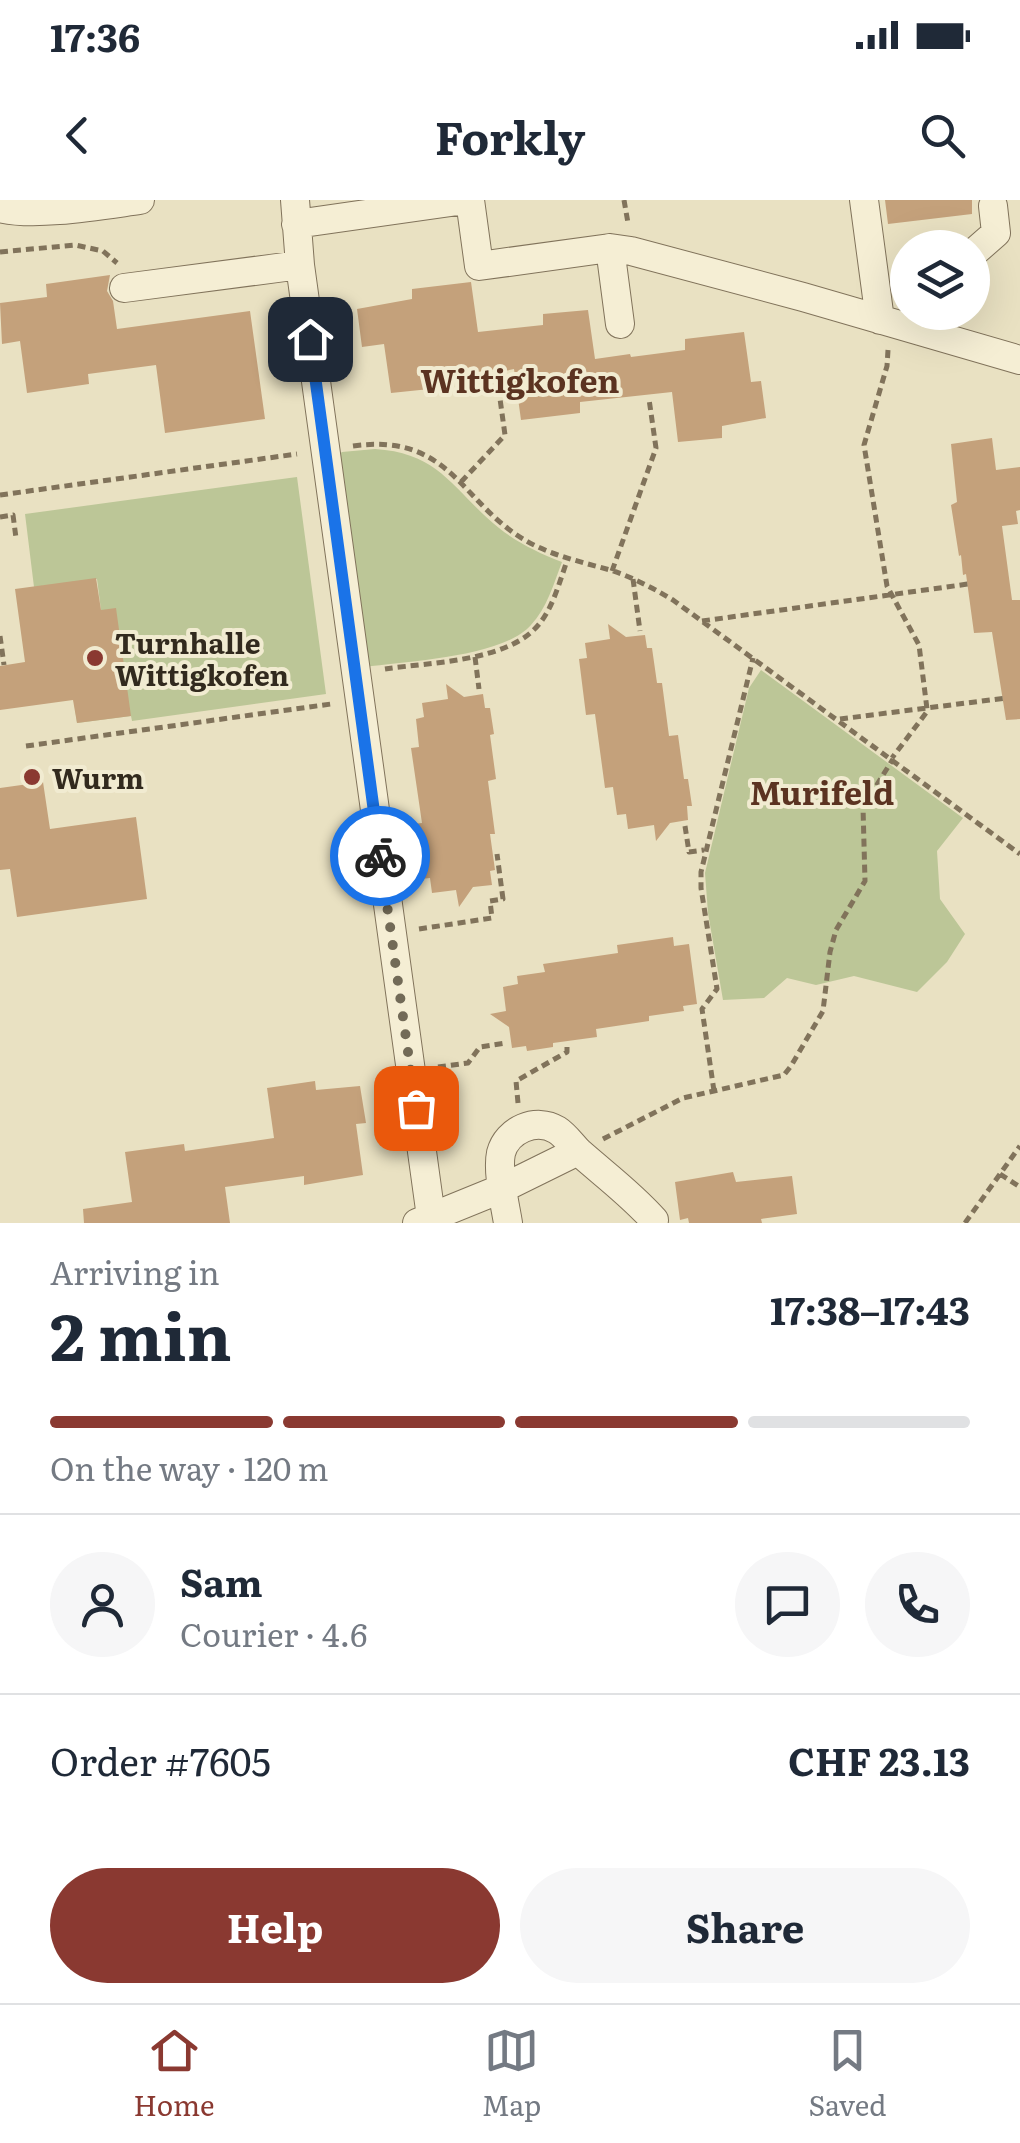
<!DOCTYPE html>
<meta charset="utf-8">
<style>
body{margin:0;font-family:Literata,serif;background:#f6f6f7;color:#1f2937;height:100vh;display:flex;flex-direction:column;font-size:38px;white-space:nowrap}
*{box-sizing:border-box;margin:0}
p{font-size:32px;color:#747a83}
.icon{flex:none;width:55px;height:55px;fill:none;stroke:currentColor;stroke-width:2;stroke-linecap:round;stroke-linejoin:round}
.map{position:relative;height:1023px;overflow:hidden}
.panel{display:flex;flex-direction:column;background:#fff;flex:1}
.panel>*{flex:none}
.fabs{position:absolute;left:890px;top:30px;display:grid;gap:20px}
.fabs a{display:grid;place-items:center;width:100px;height:100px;border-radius:50%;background:#fff;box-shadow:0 10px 40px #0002;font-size:50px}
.pin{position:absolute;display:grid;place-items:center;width:85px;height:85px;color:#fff;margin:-42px;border-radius:20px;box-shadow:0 5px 15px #0006}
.courier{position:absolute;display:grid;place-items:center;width:100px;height:100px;margin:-50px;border:8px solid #1a73e8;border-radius:50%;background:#fff;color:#222;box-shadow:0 2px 12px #0007}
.summary em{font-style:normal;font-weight:700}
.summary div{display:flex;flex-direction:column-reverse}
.summary{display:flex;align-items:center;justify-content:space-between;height:170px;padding:0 50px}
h1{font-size:65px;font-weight:700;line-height:75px}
.bar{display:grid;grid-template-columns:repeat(4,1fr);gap:15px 10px;align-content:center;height:120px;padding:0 50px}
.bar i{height:12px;border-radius:8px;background:#e0e1e3}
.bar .selected{background:#8a3931}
.bar p{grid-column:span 4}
.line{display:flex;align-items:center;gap:25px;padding:0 50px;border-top:2px solid #e0e1e3}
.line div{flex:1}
.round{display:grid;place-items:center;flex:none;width:105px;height:105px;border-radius:52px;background:#f6f6f7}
.cta{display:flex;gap:20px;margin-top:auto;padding:20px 50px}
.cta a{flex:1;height:115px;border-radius:60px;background:#8a3931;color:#fff;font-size:40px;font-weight:700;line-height:115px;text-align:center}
.cta a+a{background:#f6f6f7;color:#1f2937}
.status{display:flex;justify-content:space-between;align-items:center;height:70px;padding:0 50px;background:#fff;direction:ltr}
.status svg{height:28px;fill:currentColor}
header{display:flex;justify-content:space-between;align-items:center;height:130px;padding:0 50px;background:#fff;font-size:45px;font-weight:700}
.tab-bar{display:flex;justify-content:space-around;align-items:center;height:140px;border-top:2px solid #e0e1e3;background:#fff;font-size:28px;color:#747a83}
.tab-bar a{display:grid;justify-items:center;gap:5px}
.tab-bar .selected{color:#8a3931}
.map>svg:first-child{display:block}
</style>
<div class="status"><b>17:36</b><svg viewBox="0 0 49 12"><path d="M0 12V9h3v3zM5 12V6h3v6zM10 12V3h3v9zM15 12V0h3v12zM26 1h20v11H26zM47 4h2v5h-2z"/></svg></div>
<header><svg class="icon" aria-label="back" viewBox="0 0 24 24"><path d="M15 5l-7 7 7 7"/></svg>Forkly<svg class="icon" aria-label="search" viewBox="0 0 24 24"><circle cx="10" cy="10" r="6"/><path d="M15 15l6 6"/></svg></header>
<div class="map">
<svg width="1020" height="1023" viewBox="0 0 1020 1023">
<rect width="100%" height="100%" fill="#e9e1c2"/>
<path fill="#bcc697" d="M 375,249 C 441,253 453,291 499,328 C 518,343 539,353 562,362 C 554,383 547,408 531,425 C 503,457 408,461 365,467 L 338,255 L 342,252 Z
M 297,277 L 326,494 L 132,521 L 131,516 L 77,523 L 62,416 L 101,410 L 97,379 L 34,387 L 25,314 Z
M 761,470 L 963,618 L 937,651 L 940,699 L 965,734 L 947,762 L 917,792 L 854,776 L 816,785 L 787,778 L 764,798 L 723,800 L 708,713 L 705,673 L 749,488 Z"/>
<path fill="#c4a17b" d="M 885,0 L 972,0 L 972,14 L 888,24 Z
M 110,75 L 107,91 L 113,101 L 117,129 L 250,111 L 265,219 L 165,233 L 156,165 L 88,174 L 89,184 L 27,193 L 20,141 L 2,144 L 0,103 L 47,97 L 46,84 Z
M 471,82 L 478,132 L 543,125 L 543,114 L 588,110 L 595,159 L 630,154 L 631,157 L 685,150 L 685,139 L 744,132 L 751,182 L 761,181 L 766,218 L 722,226 L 722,238 L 678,242 L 672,192 L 580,202 L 580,213 L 521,220 L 514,169 L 505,171 L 504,168 L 449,176 L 449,187 L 391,193 L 384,144 L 362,147 L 357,109 L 412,99 L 412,89 Z
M 992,238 L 996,270 L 1020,267 L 1020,310 L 1016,311 L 1018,324 L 1002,326 L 1012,400 L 1020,400 L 1020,519 L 1006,520 L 992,432 L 974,433 L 966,374 L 963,375 L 961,355 L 959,356 L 951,305 L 957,302 L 951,244 Z
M 96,378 L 101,410 L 116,408 L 131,516 L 77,523 L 73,500 L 0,510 L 0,466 L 25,462 L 15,389 Z
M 608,424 L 626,437 L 645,435 L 647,448 L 652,448 L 657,483 L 662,483 L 669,536 L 678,535 L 684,579 L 688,579 L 692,606 L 687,606 L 688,620 L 670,623 L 656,641 L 654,625 L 628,629 L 626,614 L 617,615 L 613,587 L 605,588 L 595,514 L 586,515 L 579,459 L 587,458 L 585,443 L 610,439 Z
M 446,484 L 464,497 L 483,494 L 485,508 L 490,508 L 494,534 L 490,535 L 496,579 L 488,581 L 495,634 L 490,634 L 495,670 L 490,671 L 492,685 L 473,687 L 459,707 L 456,690 L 432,693 L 430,678 L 421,679 L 413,624 L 422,623 L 411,548 L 419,547 L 416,519 L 424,517 L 422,503 L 448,499 Z
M 43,582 L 50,629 L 136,617 L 147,699 L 17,717 L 10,669 L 0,670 L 0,588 Z
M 673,737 L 674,746 L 689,744 L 697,804 L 683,806 L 684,811 L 649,816 L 649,821 L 596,829 L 597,837 L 553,843 L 553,847 L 527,851 L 526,846 L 512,848 L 509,827 L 490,814 L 506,811 L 503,787 L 518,784 L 517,776 L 545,772 L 543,764 L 618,753 L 617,745 Z
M 315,881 L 316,890 L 360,886 L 366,923 L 356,924 L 363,975 L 304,985 L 304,976 L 225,987 L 230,1023 L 84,1023 L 83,1009 L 132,1002 L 125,952 L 184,944 L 185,951 L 274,938 L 267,888 Z
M 733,972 L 736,982 L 792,976 L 797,1014 L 761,1019 L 762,1023 L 689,1023 L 688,1018 L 680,1020 L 675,982 Z"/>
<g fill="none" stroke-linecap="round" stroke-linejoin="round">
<g stroke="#81735b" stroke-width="30">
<path id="minor" d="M 295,0 L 300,65 L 431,1017
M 470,0 L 479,66 L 610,48 L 631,51 L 803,97 L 1020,160
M 864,0 L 880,120
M 0,8 C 35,17 103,5 140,0
M 296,24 L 465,0
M 610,48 L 620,124
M 972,54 L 996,33 L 993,6
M 124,88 L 300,65
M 417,1023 L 503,988 L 578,951
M 508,1023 C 505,1004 497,972 501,953 C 507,930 536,917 557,930 C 565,935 572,945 579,952 C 605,975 631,994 654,1020"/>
</g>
<path stroke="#81735b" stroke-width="5" stroke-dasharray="8 5" stroke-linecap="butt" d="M 624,0 L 628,23
M 0,52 L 75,45 L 103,51 L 117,63
M 888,150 L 887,166 L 864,245 L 887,386 L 919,445 L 927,509 L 926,513 L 892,558
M 353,246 C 456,232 461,310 536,346 C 559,357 585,363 610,370 C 632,377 653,388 673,400 L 1020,654
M 461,282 L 505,235 L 496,170
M 0,295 L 297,254
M 0,317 L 13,315 L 16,338
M 612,371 L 656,248 L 649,199
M 633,379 L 640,431
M 702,421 L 968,384
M 0,436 L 4,465
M 475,457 L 479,489
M 385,469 C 431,462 510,462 540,423 C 554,405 560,380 568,358
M 840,519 L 1006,498
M 26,546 L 331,504
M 685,626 L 689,652 L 704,650
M 419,729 L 492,718 L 490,701 L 503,699 L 497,654
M 438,867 L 468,863 L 480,847 L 506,843
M 714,891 L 702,809 L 717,789 L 701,688 L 701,672 L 753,458
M 518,903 L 516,881 L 567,852 L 567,847
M 603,939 L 683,898 L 784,875 L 791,866 L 823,811 L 830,752 L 836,730 L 865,681 L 863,607 L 893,559
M 1000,974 L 1020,987
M 965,1023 L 1020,946"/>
<use href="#minor" stroke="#f5eed4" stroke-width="28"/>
</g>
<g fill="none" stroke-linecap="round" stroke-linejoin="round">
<path stroke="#726a57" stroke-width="10" stroke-dasharray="0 18" d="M 380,656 L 416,908"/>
<path stroke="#1a73e8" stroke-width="12" d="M 310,139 L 380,656"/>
</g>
<g fill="#8a3931" stroke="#f1ebd1" stroke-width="4">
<circle cx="95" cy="458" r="10"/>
<circle cx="32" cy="577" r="10"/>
</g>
<g text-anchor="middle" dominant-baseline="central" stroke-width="8" stroke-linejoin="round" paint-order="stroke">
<g font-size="28" font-weight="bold" fill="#322a1e" stroke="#f1ebd1" text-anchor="start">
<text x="115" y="442">Turnhalle<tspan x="115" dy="32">Wittigkofen</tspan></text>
<text x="52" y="577">Wurm</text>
</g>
<g font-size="32" font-weight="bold" fill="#5b3321" stroke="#f1ebd1">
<text x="520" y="179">Wittigkofen</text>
<text x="822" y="591">Murifeld</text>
</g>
</g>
</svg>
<div class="fabs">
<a><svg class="icon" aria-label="layers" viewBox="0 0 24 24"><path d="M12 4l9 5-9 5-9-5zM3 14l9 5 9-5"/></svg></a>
</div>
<div class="pin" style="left:416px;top:908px;background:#ea580c"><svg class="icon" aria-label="bag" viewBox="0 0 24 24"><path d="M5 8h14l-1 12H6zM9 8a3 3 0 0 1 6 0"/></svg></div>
<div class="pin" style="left:310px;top:139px;background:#1f2937"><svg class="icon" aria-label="home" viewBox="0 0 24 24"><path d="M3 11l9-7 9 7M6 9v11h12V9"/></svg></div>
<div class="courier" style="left:380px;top:656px"><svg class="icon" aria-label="bike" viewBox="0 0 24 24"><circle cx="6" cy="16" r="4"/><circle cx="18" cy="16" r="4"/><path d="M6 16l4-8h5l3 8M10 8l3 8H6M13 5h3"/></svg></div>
</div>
<section class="panel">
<div class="summary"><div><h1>2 min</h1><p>Arriving in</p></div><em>17:38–17:43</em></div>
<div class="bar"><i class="selected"></i><i class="selected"></i><i class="selected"></i><i></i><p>On the way · 120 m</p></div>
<div class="line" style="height:180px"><a class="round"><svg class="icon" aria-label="person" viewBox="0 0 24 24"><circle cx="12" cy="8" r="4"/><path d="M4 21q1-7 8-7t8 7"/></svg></a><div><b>Sam</b><p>Courier · 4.6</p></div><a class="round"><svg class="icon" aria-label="chat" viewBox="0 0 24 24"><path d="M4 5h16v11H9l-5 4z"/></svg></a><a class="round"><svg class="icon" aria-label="phone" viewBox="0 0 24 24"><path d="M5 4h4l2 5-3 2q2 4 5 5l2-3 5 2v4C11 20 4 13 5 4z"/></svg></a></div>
<div class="line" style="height:130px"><div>Order #7605</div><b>CHF 23.13</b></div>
<div class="cta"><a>Help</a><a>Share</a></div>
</section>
<nav class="tab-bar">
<a class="selected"><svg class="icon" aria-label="home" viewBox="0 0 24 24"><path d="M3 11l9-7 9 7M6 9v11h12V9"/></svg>Home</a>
<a><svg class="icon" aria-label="map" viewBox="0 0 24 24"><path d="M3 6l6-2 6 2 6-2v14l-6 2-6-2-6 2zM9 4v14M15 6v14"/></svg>Map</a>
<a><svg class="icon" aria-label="saved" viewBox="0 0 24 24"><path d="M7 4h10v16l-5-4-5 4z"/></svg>Saved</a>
</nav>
